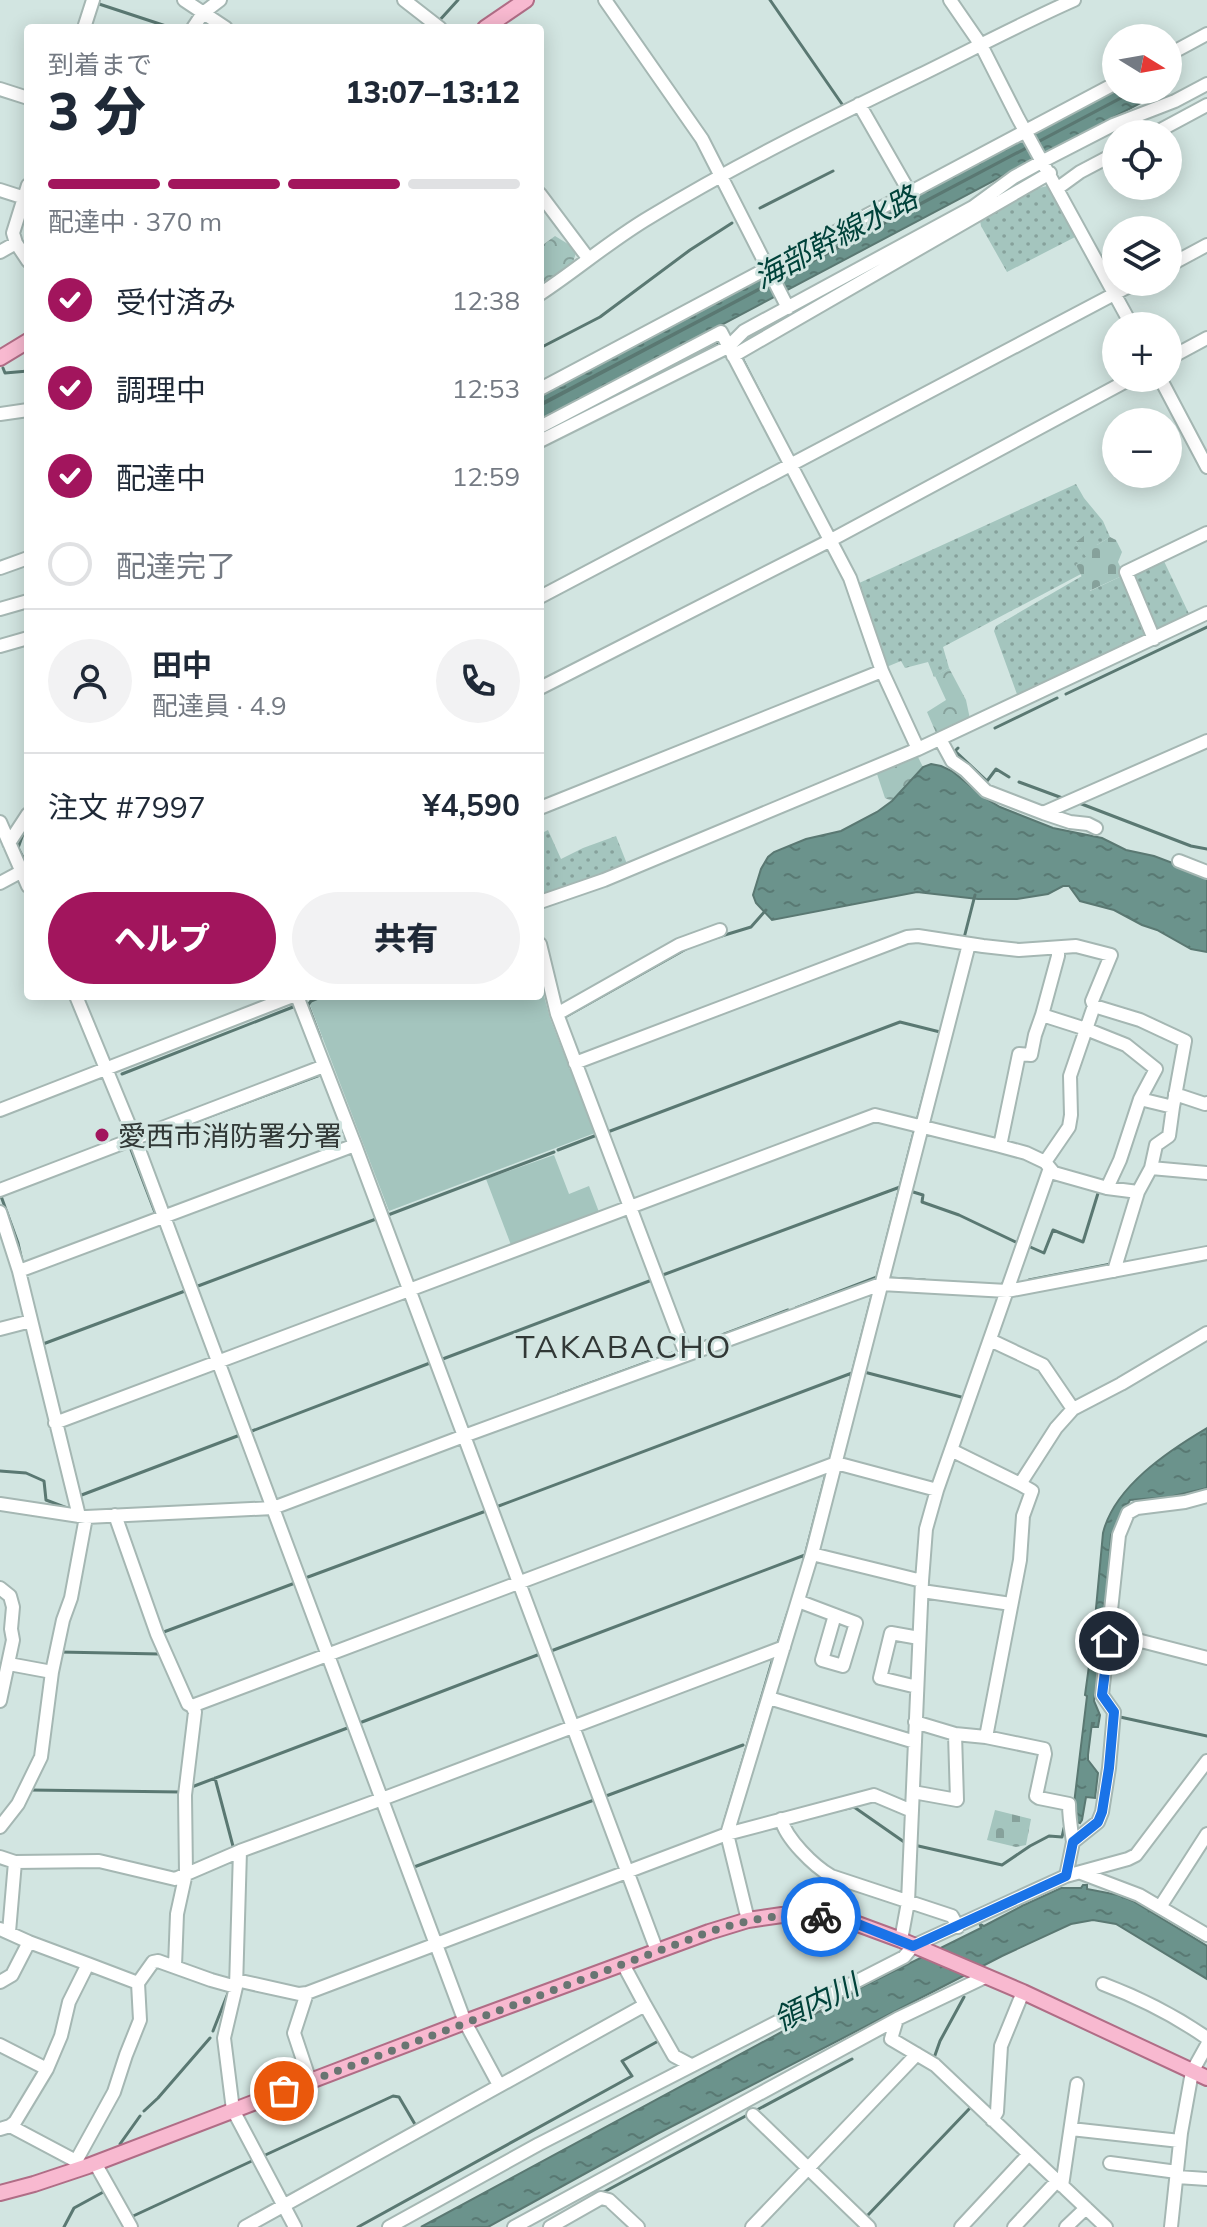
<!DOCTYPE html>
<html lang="ja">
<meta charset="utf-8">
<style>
body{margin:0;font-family:Mulish,"Noto Sans JP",sans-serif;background:#f2f2f3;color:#1f2937;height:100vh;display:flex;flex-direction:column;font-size:30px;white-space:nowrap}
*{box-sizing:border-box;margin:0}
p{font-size:26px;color:#747a83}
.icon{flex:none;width:44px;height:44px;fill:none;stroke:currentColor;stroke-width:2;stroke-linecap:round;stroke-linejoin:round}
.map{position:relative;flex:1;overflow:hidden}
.details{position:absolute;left:24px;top:24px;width:520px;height:976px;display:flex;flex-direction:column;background:#fff;border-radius:8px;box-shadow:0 4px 20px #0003}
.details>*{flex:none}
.needle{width:52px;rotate:101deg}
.controls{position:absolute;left:1102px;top:24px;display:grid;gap:16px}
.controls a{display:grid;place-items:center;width:80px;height:80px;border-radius:50%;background:#fff;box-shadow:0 4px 20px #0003;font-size:40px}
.pin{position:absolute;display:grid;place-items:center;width:68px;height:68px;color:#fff;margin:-34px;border:4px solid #fff;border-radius:50%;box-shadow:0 2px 8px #0007}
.courier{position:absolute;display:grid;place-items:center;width:80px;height:80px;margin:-40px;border:6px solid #1a73e8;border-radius:50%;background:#fff;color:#222;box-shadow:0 2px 10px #0007}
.overview em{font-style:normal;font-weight:800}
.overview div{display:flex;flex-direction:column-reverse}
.overview{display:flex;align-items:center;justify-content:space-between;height:136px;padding:0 24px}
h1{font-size:52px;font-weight:800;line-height:60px}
.bar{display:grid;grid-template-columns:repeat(4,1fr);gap:12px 8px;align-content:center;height:96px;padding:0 24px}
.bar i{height:10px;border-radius:6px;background:#e0e1e3}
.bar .on{background:#a2155d}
.bar p{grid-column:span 4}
.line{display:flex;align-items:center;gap:20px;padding:0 24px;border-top:2px solid #e0e1e3}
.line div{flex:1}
.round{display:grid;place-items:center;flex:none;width:84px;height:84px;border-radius:42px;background:#f2f2f3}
ol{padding:0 24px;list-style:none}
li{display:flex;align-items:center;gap:24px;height:88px}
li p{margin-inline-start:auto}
li .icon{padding:8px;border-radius:50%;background:#a2155d;color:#fff;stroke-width:4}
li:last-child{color:#747a83}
li i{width:44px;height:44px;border:4px solid #e0e1e3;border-radius:50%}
.cta{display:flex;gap:16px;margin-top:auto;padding:16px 24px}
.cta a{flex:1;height:92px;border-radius:48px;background:#a2155d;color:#fff;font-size:32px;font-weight:800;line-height:92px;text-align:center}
.cta a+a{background:#f2f2f3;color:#1f2937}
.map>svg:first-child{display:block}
</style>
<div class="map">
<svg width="1207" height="2227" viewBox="0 0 1207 2227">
<defs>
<pattern id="grass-dots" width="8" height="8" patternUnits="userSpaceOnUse" patternTransform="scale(2)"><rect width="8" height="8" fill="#a4c5be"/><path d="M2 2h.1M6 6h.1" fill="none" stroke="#86a19b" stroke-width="1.8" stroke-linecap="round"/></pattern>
<pattern id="forest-crowns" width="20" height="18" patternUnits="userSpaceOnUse" patternTransform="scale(2)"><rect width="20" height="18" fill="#a4c5be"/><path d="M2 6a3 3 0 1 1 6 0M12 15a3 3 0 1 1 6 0" fill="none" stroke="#86a19b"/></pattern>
<pattern id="cemetery-stones" width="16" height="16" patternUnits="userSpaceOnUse" patternTransform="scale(2)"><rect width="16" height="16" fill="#a4c5be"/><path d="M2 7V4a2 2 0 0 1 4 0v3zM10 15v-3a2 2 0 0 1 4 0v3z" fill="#86a19b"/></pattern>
<pattern id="water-ripples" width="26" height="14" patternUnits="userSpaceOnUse" patternTransform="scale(2)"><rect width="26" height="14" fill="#6b938c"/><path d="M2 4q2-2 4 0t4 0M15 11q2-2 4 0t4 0" fill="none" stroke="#597973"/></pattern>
</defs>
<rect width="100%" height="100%" fill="#d2e5e1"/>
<path fill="url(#grass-dots)" d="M 1047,186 L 1061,202 L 1079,235 L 1007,272 L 981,226 L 979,215 L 1022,192 Z
M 1076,484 L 1084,498 L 1103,521 L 1110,537 L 1097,545 L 1076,542 L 1087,557 L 1076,565 L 1081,574 L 943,647 L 949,668 L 934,677 L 928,662 L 905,668 L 901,661 L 884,668 L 857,584 Z
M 1162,557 L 1190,616 L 1156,633 L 1132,571 Z
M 1124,575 L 1149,633 L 1147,639 L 1018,697 L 994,631 L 996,626 L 1082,576 L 1090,591 Z
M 548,830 L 561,859 L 583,848 L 616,836 L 627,864 L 541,897 L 540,834 Z"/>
<path fill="url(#forest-crowns)" d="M 555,236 L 573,247 L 576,253 L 573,262 L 540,287 L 540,247 Z
M 949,668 L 966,700 L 970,719 L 937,735 L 927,712 L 946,700 L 935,676 Z
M 916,753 L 923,767 L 892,801 L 885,798 L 877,774 L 878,770 Z"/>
<path fill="url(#cemetery-stones)" d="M 1089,532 L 1097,545 L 1110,537 L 1116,540 L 1122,552 L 1118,562 L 1124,575 L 1089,591 L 1076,565 L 1086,557 L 1076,542 Z
M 995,1810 L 1031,1819 L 1026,1845 L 1016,1847 L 987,1840 Z"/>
<path fill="#a4c5be" d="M 540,981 L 550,1018 L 595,1133 L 389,1211 L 310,1005 L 311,1002 L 327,996 L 540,996 Z
M 554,1155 L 569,1194 L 589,1186 L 599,1212 L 511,1245 L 486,1179 Z"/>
<path fill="url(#water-ripples)" stroke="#5a7872" stroke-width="2" d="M 1116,88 L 1116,90 L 1135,90 L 540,404 L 540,394 Z
M 1137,90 L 1165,90 L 540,421 L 540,406 Z
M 931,764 L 941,766 L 952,771 L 985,798 L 1000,807 L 1053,828 L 1102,838 L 1126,850 L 1154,856 L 1207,876 L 1207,952 L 1191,949 L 1157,930 L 1142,925 L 1114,910 L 1080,901 L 1069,886 L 1063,886 L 1048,894 L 1017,899 L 978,899 L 917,892 L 772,920 L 756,903 L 753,895 L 761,869 L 768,857 L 774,852 L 806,839 L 841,831 L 877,812 L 892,801 L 923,767 Z
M 1207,1428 L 1207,1488 L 1169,1497 L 1130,1500 L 1111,1535 L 1105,1615 L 1094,1701 L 1100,1715 L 1098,1727 L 1093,1727 L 1094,1723 L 1092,1723 L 1088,1755 L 1088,1760 L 1098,1773 L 1095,1798 L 1086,1797 L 1082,1820 L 1080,1823 L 1076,1822 L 1073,1812 L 1087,1696 L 1085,1695 L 1094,1630 L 1103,1533 C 1114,1487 1168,1451 1207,1428 Z
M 1083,1885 L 1087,1885 L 1087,1889 L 1118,1895 L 1133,1901 L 1207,1946 L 1207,1979 L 1116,1924 L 1093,1920 L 1071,1924 L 1002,1956 L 657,2134 L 488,2227 L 421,2227 L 824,2009 L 834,2001 L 856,1991 L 856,1986 L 858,1989 L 981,1928 L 979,1923 L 984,1926 L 1022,1906 L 1020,1901 L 1024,1905 L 1061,1888 L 1081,1888 Z"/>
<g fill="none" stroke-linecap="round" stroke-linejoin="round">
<path stroke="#5a7872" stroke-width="3" d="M 770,0 L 844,107
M 96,3 L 172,28
M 438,22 L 458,0
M 760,208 L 833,171
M 540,348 L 600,317 L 690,250 L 732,223
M 742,358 L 764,401
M 3,368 L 5,373 L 28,371
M 668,370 L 718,344
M 1066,694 L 1207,627
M 995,728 L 1057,698
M 958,748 L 955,751 L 987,781 L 996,769 L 1009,777
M 1019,782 L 1065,799
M 1079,803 L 1191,846 L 1207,849
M 23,834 L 18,848 L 26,863 L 28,862
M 715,938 L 751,927 L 766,910
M 964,938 L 975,895
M 540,973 L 549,1005
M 563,1018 L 686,949
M 320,1037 L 308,1005 L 311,1001 L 323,996
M 122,1074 L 293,1007
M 917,1121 L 927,1083
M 173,1130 L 320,1075 L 323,1077
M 605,1133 L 900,1022 L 940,1032
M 128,1147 L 130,1147 L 156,1215
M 558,1150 L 597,1135 L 597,1133
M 373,1177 L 388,1215 L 554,1152
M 910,1191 L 923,1195 L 922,1202 L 959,1215 L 1020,1244
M 1,1196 L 18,1243 L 22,1261
M 160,1223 L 198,1324
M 1028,1246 L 1044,1253 L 1053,1230 L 1083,1242 L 1099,1190
M 660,1276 L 900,1187
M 889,1278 L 925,1280
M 1029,1280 L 1111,1264
M 198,1286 L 376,1219
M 796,1308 L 877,1277 L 914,1132
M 43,1344 L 185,1291
M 690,1347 L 788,1310
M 440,1360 L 652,1280
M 864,1372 L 965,1398
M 558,1395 L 678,1351
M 252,1431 L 430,1363
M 830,1459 L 873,1292
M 0,1471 L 26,1473 L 44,1481 L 46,1500 L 67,1508
M 79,1496 L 240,1435
M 278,1500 L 342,1476
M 496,1507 L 852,1373
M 801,1571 L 827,1470
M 308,1577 L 486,1511
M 161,1633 L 295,1583
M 778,1643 L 788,1612
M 551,1651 L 805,1555
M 59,1652 L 160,1654
M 1120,1717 L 1207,1736
M 362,1722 L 540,1654
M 215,1778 L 234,1850
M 189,1788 L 350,1727
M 30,1790 L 181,1792
M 606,1796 L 743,1745
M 831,1812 L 854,1807 L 907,1844
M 725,1820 L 774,1655
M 914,1845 L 1002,1865 L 1030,1846 L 1049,1836 L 1062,1837 L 1064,1828
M 414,1867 L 594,1800
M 213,2031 L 230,1988
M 934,2058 L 940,2041 L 964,1997
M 144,2111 L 158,2098 L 210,2038
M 120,2144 L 140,2116
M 261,2157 L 393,2096 L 399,2097 L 416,2126
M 602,2193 L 852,2059
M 868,2215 L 970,2108
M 131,2217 L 254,2160
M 64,2227 L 74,2208 L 107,2190
M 358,2227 L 632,2076 L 622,2061 L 662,2039"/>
<g stroke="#a5b7b3" stroke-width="16">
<path id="minor" d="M 184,0 L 226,28
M 404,0 L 440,28
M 605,0 L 702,139 L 788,308
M 950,0 L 981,45 L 1018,118 L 1132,326
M 84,28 L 93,0
M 193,28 L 203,13 L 220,0
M 1168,55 L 1207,34
M 0,89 L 28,98
M 859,104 L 910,193
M 1153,134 L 1207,105
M 1058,188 L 1080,172 L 1116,153
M 0,190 L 28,199
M 540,194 L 588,258
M 16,243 L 13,233 L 28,185
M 0,252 L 16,243 L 28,261
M 1168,266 L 1207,245
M 540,294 C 578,269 611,240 650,217 C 737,164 829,119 920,75 C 971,50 1022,23 1074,0
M 733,356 L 1050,173
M 1168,359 L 1207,338
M 1160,378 L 1207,467
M 540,389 L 1116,83
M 0,414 L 28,410
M 540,427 L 721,332 L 850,578 L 882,671 L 918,749
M 540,441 L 728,347 L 744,331 L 973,207 L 1014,177 L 1043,161 L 1113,125 L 1175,101 L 1207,84
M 0,568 L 28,558
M 540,597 L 1137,282
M 0,609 L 28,601
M 1154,639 L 1126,572 L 1207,533
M 0,646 L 28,638
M 540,688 L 831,540 L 1132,378
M 940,739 L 952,761 L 965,770 L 986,791 L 1043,813 L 1070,822 L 1088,824 L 1096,828
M 540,808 L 882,671
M 1043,813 L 1207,741
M 0,822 L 28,886
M 9,843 L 28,814
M 1179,861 L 1207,872
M 0,883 L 28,868
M 540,902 L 604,880 L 918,749 L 1207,613
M 540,944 L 557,1014 L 686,1355
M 1058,949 L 1058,956 L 1042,1015 L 1086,1029 L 1126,1045 L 1156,1069 L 1140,1099
M 76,996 L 135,1139 L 465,2022 L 499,2085
M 297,996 L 355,1145 L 657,1951
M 1094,1006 L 1140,1020 L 1185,1041 L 1173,1107
M 557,1014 L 679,945 L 720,930
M 575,1063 L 907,937 L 918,936 L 983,946 L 1019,950 L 1076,946 L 1111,955 L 1092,1001 L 1094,1006 L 1070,1076 L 1071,1115 L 1069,1127 L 1045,1162
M 1175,1094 L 1205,1104 L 1207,1103
M 0,1110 L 293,996
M 1000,1146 L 1026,1153 L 1045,1162 L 1054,1173 L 1107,1188 L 1138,1192 L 1151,1168 L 1207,1173
M 1107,1188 L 1120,1160 L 1140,1099 L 1173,1107 L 1169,1136 L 1156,1145 L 1151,1168
M 0,1190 L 324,1066
M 0,1212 L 19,1271 L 79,1516
M 19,1271 L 355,1145
M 1114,1271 L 1138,1192
M 0,1329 L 31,1321
M 990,1340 L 1043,1365 L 1073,1409
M 55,1423 L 875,1115 L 1000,1146 L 1019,1054 L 1031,1055 L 1035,1035 L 1042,1015
M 951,1450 L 1020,1484
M 0,1504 L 86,1517 L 273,1508 L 464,1436 L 881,1284 L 1007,1291 L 1207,1253
M 115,1515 L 157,1634 L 188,1704 L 192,1706 L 195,1712 L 185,1795 L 186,1873 L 177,1914 L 175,1966
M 812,1554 L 922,1581
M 0,1588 L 10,1596 L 13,1607 L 11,1629 L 13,1640 L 0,1701
M 922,1591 L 1011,1604
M 798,1601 L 856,1623 L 843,1666 L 822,1660 L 835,1615
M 1110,1633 L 1207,1658
M 9,1664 L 52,1672
M 917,1687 L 880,1678 L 891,1633 L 919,1638
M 769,1698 L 915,1742
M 192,1706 L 836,1463 L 937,1490
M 915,1722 L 955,1734 L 986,1737 L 1020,1560 L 1023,1516 L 1032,1491 L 1020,1484 L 1056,1428 L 1073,1409 L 1121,1384 L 1207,1333
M 986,1737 L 1044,1749 L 1045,1754 L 1036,1796 L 1039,1798 L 1069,1804 C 1069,1817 1071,1829 1073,1842
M 913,1792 L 957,1800 L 955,1734
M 781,1819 C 786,1839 814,1866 831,1876 L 952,1916 L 958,1927
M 0,1827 L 18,1804 L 41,1757 L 52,1672 L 63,1620 L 71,1598 L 86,1517
M 240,1851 L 236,1987 L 224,2038 L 233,2110 L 295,2227
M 0,1857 L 15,1862 L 99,1861 L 175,1879 L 240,1851 L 382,1799 L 784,1647
M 1081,1873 L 1139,1895 L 1207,1935
M 1066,1876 L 1073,1842 L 1098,1822 L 1102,1812 L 1109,1768 L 1114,1712 L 1102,1695 L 1119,1535 L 1128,1513 L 1137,1508 L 1185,1502 L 1207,1496
M 1160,1907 L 1207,1834
M 748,1920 L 727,1834 L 812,1554 L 969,944
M 0,1929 L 29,1942 L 88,1964
M 9,1932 L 15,1862
M 901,1940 L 908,1902 L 922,1581 L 926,1529 L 937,1490 L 1050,1168
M 236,1980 L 299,1994 L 307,1993 L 727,1834 L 874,1795 L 912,1811
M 0,1982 L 12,1975 L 29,1942
M 1103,1984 C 1140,1998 1174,2015 1207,2038
M 307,1993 L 294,2033 L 310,2081
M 645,2005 L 674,2056 L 691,2065
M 897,2019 L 891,2039 L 935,2065 L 1106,2227
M 0,2045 L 47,2069
M 753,2115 L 869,2227
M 992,2120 L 997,2112 L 1001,2046 L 1023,1992
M 10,2126 L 76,2161 L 77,2167
M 0,2129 L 10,2126 L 15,2122 L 47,2069 L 61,2036 L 69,2002 L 88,1964 L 138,1983 L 153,1962 L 158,1961 L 211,1980 L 236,1987
M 1071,2129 L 1180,2141
M 76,2161 L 114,2092 L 126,2055 L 140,2020 L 138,1983
M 95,2163 L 131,2227
M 1110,2163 L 1177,2172
M 1177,2177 L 1207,2179
M 1062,2186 L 1077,2084
M 245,2227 L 645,2005 L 623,1964
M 389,2227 L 539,2144 L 904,1957 L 913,1946 L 1066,1876 L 1128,1859 L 1136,1855 L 1207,1761
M 514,2227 L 897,2019 L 987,1976
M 550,2227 L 601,2198 L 609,2200 L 638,2227
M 752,2227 L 917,2054
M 961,2227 L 1029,2154
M 1014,2227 L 1057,2181
M 1066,2227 L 1086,2208
M 1171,2227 L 1181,2133 L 1192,2072 L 1207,2045"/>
</g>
<g stroke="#b06d86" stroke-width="18">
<path id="major" d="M 485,28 L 526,0
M 0,358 L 28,341
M 0,2193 L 34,2184 L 88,2166 L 465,2022 L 709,1932 L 748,1920 L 782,1915 L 817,1916 L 855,1923 L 901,1940 L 1023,1992 L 1207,2078"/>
</g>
<use href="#minor" stroke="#fff" stroke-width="12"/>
<use href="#major" stroke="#f8b9d0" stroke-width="14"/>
</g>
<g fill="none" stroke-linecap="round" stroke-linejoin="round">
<path stroke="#697572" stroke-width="8" stroke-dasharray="0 14.4" d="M 284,2091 L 709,1932 C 746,1920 781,1912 821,1917"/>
<path stroke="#1a73e8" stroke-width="10" d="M 821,1917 L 855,1923 L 913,1946 L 1066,1876 L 1073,1842 L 1098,1822 L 1102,1812 L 1109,1768 L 1114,1712 L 1102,1695 L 1109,1641"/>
</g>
<circle fill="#a2155d" stroke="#d2e5e1" stroke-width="3" cx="102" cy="1135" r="8"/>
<g text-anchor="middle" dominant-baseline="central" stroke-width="6" stroke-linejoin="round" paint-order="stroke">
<g font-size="28" fill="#313836" stroke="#d2e5e1" text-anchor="start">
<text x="118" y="1135">愛西市消防署分署</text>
</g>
<g font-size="30" font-style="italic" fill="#00423a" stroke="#d2e5e1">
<text transform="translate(835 237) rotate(-28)">海部幹線水路</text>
<text transform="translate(816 2002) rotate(-26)">領内川</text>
</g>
<g font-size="32" letter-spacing="2" fill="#313836" stroke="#d2e5e1">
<text x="624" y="1346">TAKABACHO</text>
</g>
</g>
</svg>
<div class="controls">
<a><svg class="needle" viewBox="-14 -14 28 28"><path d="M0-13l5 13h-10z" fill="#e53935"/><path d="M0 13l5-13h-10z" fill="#747a83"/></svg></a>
<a><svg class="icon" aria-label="locate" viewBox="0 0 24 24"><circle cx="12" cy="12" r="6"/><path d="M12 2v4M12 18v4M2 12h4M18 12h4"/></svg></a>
<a><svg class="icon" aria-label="layers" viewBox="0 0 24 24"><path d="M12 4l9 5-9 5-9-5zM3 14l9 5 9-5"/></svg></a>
<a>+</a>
<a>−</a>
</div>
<div class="pin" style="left:284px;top:2091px;background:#ea580c"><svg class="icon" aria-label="bag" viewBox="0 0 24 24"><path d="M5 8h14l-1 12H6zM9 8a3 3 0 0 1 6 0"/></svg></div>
<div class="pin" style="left:1109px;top:1641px;background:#1f2937"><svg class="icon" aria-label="home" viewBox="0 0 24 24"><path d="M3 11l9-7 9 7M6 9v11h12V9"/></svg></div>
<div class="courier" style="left:821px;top:1917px"><svg class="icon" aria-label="bike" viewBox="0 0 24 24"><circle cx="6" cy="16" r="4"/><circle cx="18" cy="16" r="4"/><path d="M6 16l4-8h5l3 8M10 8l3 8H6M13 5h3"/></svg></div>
<section class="details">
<div class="overview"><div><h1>3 分</h1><p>到着まで</p></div><em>13:07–13:12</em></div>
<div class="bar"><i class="on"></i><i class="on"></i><i class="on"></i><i></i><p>配達中 · 370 m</p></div>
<ol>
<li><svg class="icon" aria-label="check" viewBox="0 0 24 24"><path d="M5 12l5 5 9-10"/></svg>受付済み<p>12:38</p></li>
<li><svg class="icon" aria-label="check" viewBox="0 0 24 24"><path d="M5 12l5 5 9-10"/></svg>調理中<p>12:53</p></li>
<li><svg class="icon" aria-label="check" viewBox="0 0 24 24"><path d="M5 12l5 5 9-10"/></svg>配達中<p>12:59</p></li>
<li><i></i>配達完了</li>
</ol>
<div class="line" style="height:144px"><a class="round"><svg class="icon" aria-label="person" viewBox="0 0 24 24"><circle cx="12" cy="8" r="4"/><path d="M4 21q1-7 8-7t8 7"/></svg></a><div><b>田中</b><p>配達員 · 4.9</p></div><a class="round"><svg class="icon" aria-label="phone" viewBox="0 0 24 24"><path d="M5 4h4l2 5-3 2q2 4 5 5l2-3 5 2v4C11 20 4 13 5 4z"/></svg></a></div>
<div class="line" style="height:104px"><div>注文 #7997</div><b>¥4,590</b></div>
<div class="cta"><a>ヘルプ</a><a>共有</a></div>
</section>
</div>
